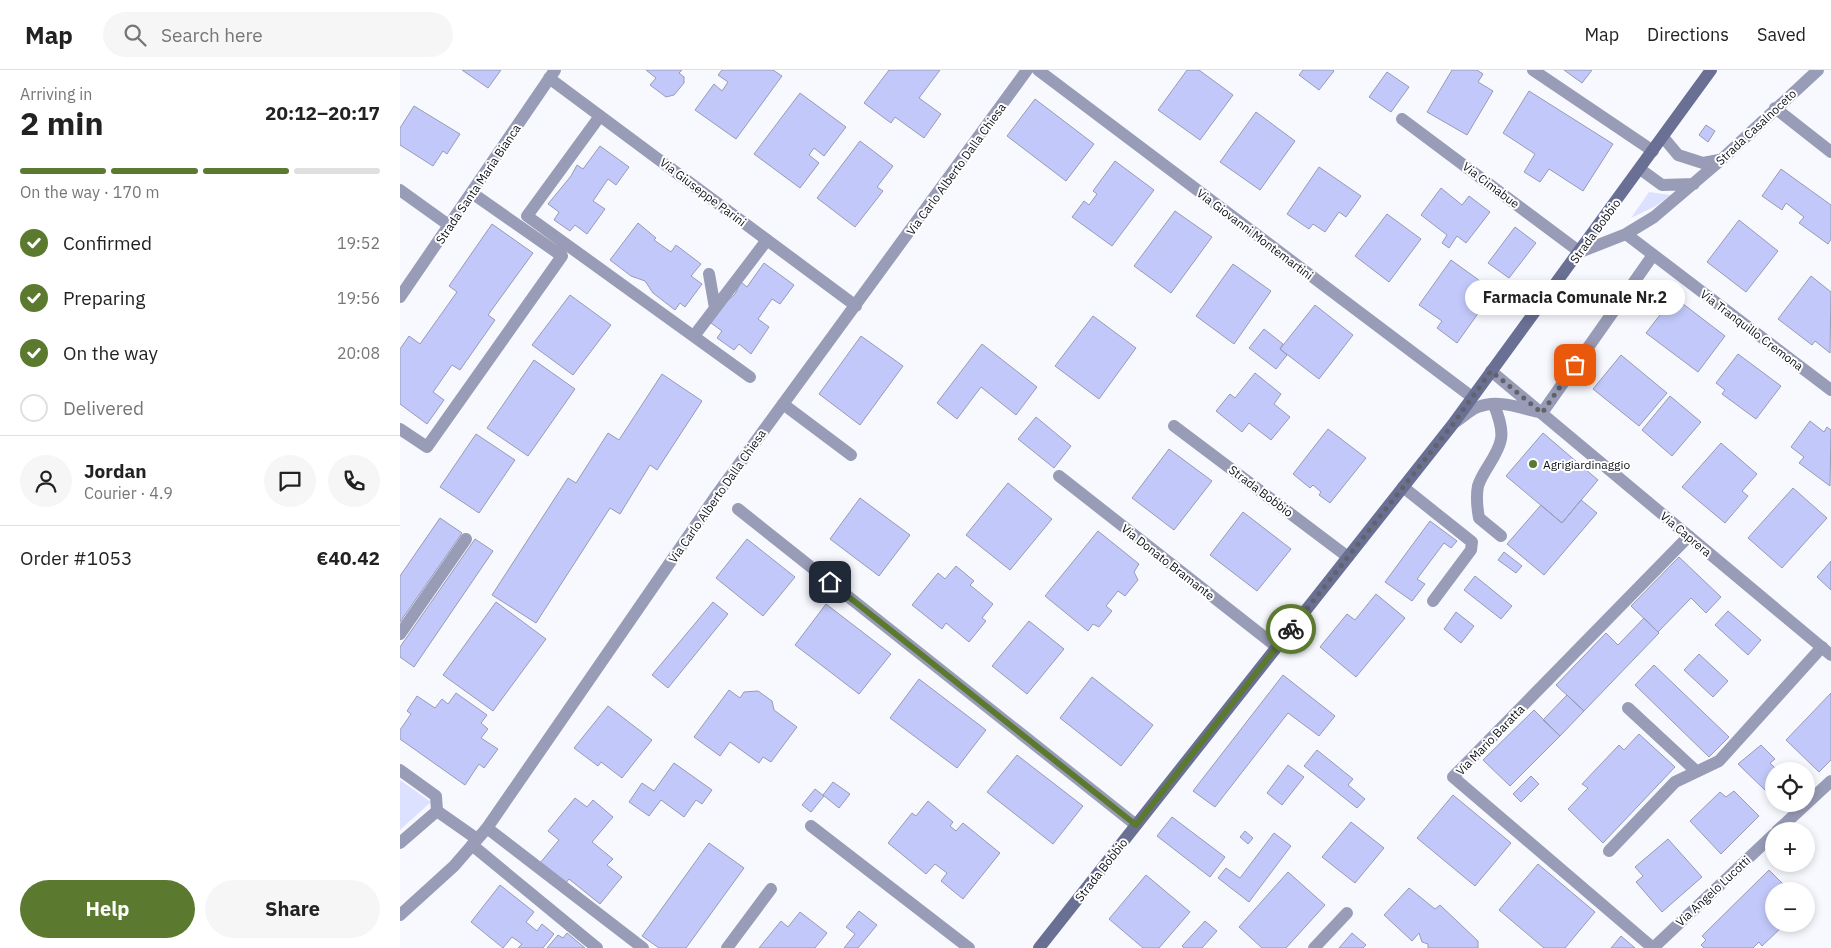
<!DOCTYPE html>
<meta charset="utf-8">
<style>
body{margin:0;font-family:"IBM Plex Sans",sans-serif;background:#f6f6f6;color:#222;height:100vh;display:flex;flex-direction:column;font-size:19px;white-space:nowrap}
*{box-sizing:border-box;margin:0}
p{font-size:16px;color:#767676}
.icon{flex:none;width:28px;height:28px;fill:none;stroke:currentColor;stroke-width:2;stroke-linecap:round;stroke-linejoin:round}
.map{position:relative;flex:1;overflow:hidden}
.drawer{display:flex;flex-direction:column;background:#fff;width:400px}
.drawer>*{flex:none}
.controls{position:absolute;left:1365px;top:692px;display:grid;gap:10px}
.controls a{display:grid;place-items:center;width:50px;height:50px;border-radius:50%;background:#fff;box-shadow:0 2px 8px #0003;font-size:25px}
.pin{position:absolute;display:grid;place-items:center;width:42px;height:42px;color:#fff;margin:-21px;border-radius:10px;box-shadow:0 2px 8px #0006}
.courier{position:absolute;display:grid;place-items:center;width:50px;height:50px;margin:-25px;border:4px solid #5b792f;border-radius:50%;background:#fff;color:#222;box-shadow:0 1px 6px #0007}
.bubble{position:absolute;height:35px;border-radius:18px;background:#fff;box-shadow:0 2px 8px #0003;font-size:16px;font-weight:700;line-height:35px;text-align:center}
.overview em{font-style:normal;font-weight:700}
.overview div{display:flex;flex-direction:column-reverse}
.overview{display:flex;align-items:center;justify-content:space-between;height:85px;padding:0 20px}
h1{font-size:32px;font-weight:700;line-height:38px}
.bar{display:grid;grid-template-columns:repeat(4,1fr);gap:8px 5px;align-content:center;height:60px;padding:0 20px}
.bar i{height:6px;border-radius:4px;background:#e0e0e0}
.bar .current{background:#5b792f}
.bar p{grid-column:span 4}
.line{display:flex;align-items:center;gap:12px;padding:0 20px;border-top:1px solid #e0e0e0}
.line div{flex:1}
.round{display:grid;place-items:center;flex:none;width:52px;height:52px;border-radius:26px;background:#f6f6f6}
ol{padding:0 20px;list-style:none}
li{display:flex;align-items:center;gap:15px;height:55px}
li p{margin-inline-start:auto}
li .icon{padding:5px;border-radius:50%;background:#5b792f;color:#fff;stroke-width:4}
li:last-child{color:#767676}
li i{width:28px;height:28px;border:2px solid #e0e0e0;border-radius:50%}
.button{display:flex;gap:10px;margin-top:auto;padding:10px 20px}
.button a{flex:1;height:58px;border-radius:30px;background:#5b792f;color:#fff;font-size:20px;font-weight:700;line-height:58px;text-align:center}
.button a+a{background:#f6f6f6;color:#222}
header{display:flex;align-items:center;gap:30px;box-sizing:border-box;height:70px;padding:0 25px;background:#fff;border-bottom:1px solid #e0e0e0}
header strong{font-size:24px}
nav{display:flex;gap:28px;margin-inline-start:auto;font-size:18px}
.search{width:350px;height:45px;background:#f6f6f6;display:flex;align-items:center;gap:12px;box-sizing:border-box;padding:0 18px;border-radius:28px;color:#767676;font-size:19px}
main{display:flex;flex:1;min-height:0}
.map>svg:first-child{display:block}
</style>
<header>
<strong>Map</strong>
<div class="search"><svg class="icon" aria-label="search" viewBox="0 0 24 24"><circle cx="10" cy="10" r="6"/><path d="M15 15l6 6"/></svg>Search here</div>
<nav><a>Map</a><a>Directions</a><a>Saved</a></nav>
</header>
<main>
<section class="drawer">
<div class="overview"><div><h1>2 min</h1><p>Arriving in</p></div><em>20:12–20:17</em></div>
<div class="bar"><i class="current"></i><i class="current"></i><i class="current"></i><i></i><p>On the way · 170 m</p></div>
<ol>
<li><svg class="icon" aria-label="check" viewBox="0 0 24 24"><path d="M5 12l5 5 9-10"/></svg>Confirmed<p>19:52</p></li>
<li><svg class="icon" aria-label="check" viewBox="0 0 24 24"><path d="M5 12l5 5 9-10"/></svg>Preparing<p>19:56</p></li>
<li><svg class="icon" aria-label="check" viewBox="0 0 24 24"><path d="M5 12l5 5 9-10"/></svg>On the way<p>20:08</p></li>
<li><i></i>Delivered</li>
</ol>
<div class="line" style="height:90px"><a class="round"><svg class="icon" aria-label="person" viewBox="0 0 24 24"><circle cx="12" cy="8" r="4"/><path d="M4 21q1-7 8-7t8 7"/></svg></a><div><b>Jordan</b><p>Courier · 4.9</p></div><a class="round"><svg class="icon" aria-label="chat" viewBox="0 0 24 24"><path d="M4 5h16v11H9l-5 4z"/></svg></a><a class="round"><svg class="icon" aria-label="phone" viewBox="0 0 24 24"><path d="M5 4h4l2 5-3 2q2 4 5 5l2-3 5 2v4C11 20 4 13 5 4z"/></svg></a></div>
<div class="line" style="height:65px"><div>Order #1053</div><b>€40.42</b></div>
<div class="button"><a>Help</a><a>Share</a></div>
</section>
<div class="map">
<svg width="1431" height="878" viewBox="0 0 1431 878">
<rect width="100%" height="100%" fill="#f8f9ff"/>
<path fill="#dce1ff" d="M 1249,122 L 1271,125 L 1256,136 L 1231,148 Z
M 0,710 L 31,732 L 0,760 Z"/>
<path fill="#c2c9fa" stroke="#979bb5" d="M 62,0 L 101,0 L 88,18 Z
M 246,0 L 282,0 L 279,3 L 284,7 L 284,13 L 274,25 L 266,27 L 250,15 L 256,8 Z
M 322,0 L 373,0 L 382,6 L 336,69 L 295,40 L 314,14 L 322,21 L 328,12 L 318,5 Z
M 489,0 L 540,0 L 519,28 L 541,44 L 524,68 L 495,47 L 491,53 L 464,33 Z
M 787,0 L 799,0 L 833,25 L 800,70 L 758,40 Z
M 903,0 L 933,0 L 934,1 L 919,20 L 899,5 Z
M 1052,0 L 1077,0 L 1083,4 L 1078,12 L 1093,21 L 1067,65 L 1027,42 Z
M 1164,0 L 1192,0 L 1182,13 Z
M 987,2 L 1009,17 L 991,42 L 969,27 Z
M 1129,21 L 1213,74 L 1183,121 L 1149,99 L 1140,112 L 1124,102 L 1135,84 L 1103,63 Z
M 400,23 L 446,57 L 424,86 L 414,78 L 409,85 L 419,93 L 400,118 L 354,84 Z
M 635,29 L 694,74 L 666,111 L 607,66 Z
M 14,36 L 60,64 L 47,84 L 43,81 L 33,96 L 0,75 L 0,58 Z
M 856,42 L 895,71 L 860,120 L 820,92 Z
M 1306,55 L 1315,61 L 1308,72 L 1299,65 Z
M 460,71 L 493,96 L 477,117 L 483,121 L 455,157 L 417,128 Z
M 200,76 L 229,97 L 216,115 L 208,109 L 193,131 L 205,139 L 187,164 L 175,155 L 170,161 L 154,150 L 159,142 L 148,134 L 171,106 L 177,95 L 183,99 Z
M 715,91 L 754,120 L 712,176 L 672,147 L 684,131 L 689,135 L 697,124 L 693,121 Z
M 919,97 L 961,126 L 946,147 L 939,142 L 925,162 L 913,154 L 909,159 L 887,144 Z
M 1381,99 L 1431,135 L 1431,169 L 1428,174 L 1399,153 L 1404,147 L 1386,133 L 1382,140 L 1362,126 Z
M 1041,118 L 1062,135 L 1069,126 L 1090,142 L 1066,173 L 1057,166 L 1049,178 L 1042,173 L 1047,165 L 1021,145 Z
M 775,141 L 812,167 L 771,223 L 734,196 Z
M 987,144 L 1021,169 L 989,212 L 955,186 Z
M 1339,150 L 1378,181 L 1346,222 L 1307,192 Z
M 238,153 L 256,168 L 254,170 L 271,182 L 276,175 L 301,194 L 291,206 L 302,214 L 285,237 L 280,233 L 275,240 L 253,223 L 245,211 L 231,206 L 210,190 Z
M 92,154 L 133,183 L 88,245 L 95,250 L 60,300 L 52,295 L 33,322 L 44,330 L 27,354 L 0,334 L 0,279 L 9,266 L 20,274 L 57,222 L 49,216 Z
M 1115,157 L 1136,173 L 1109,208 L 1088,193 Z
M 1051,190 L 1094,221 L 1057,273 L 1037,258 L 1042,251 L 1019,235 Z
M 364,193 L 394,215 L 380,234 L 372,229 L 358,249 L 369,257 L 351,284 L 339,274 L 334,280 L 317,268 L 322,261 L 311,253 L 325,233 L 335,224 L 341,212 L 347,217 Z
M 833,194 L 871,221 L 834,274 L 796,246 Z
M 1411,206 L 1431,222 L 1430,283 L 1415,271 L 1412,275 L 1378,249 Z
M 170,225 L 211,255 L 173,305 L 132,275 Z
M 1274,227 L 1325,266 L 1298,302 L 1246,263 Z
M 915,235 L 953,265 L 919,309 L 880,279 Z
M 693,246 L 736,278 L 699,329 L 655,296 Z
M 864,259 L 883,274 L 880,279 L 887,285 L 876,299 L 849,278 Z
M 461,266 L 503,296 L 460,355 L 419,324 Z
M 582,274 L 637,317 L 616,345 L 581,317 L 557,349 L 537,333 Z
M 1338,284 L 1381,316 L 1356,349 L 1322,324 L 1325,320 L 1316,313 Z
M 1221,285 L 1267,323 L 1239,356 L 1193,319 Z
M 134,290 L 175,319 L 128,386 L 87,358 Z
M 855,303 L 881,324 L 874,334 L 890,347 L 871,370 L 849,353 L 842,362 L 816,341 L 830,324 L 835,328 Z
M 262,304 L 302,331 L 257,400 L 250,395 L 220,444 L 210,438 L 136,553 L 92,525 L 168,408 L 176,413 L 208,363 L 219,370 Z
M 1270,326 L 1301,352 L 1272,386 L 1242,360 Z
M 636,347 L 671,376 L 654,398 L 618,369 Z
M 1410,351 L 1424,362 L 1427,357 L 1431,360 L 1430,416 L 1399,393 L 1404,387 L 1391,377 Z
M 928,359 L 966,388 L 930,433 L 919,425 L 921,422 L 913,415 L 910,418 L 893,404 Z
M 1143,363 L 1198,410 L 1162,453 L 1106,406 Z
M 76,364 L 115,390 L 79,443 L 40,417 Z
M 1321,373 L 1357,404 L 1342,421 L 1348,426 L 1325,453 L 1282,417 Z
M 769,379 L 812,411 L 774,460 L 732,428 Z
M 608,413 L 652,449 L 610,500 L 566,465 Z
M 1393,418 L 1427,448 L 1382,498 L 1348,468 Z
M 460,428 L 510,465 L 479,506 L 430,469 Z
M 1181,430 L 1197,443 L 1144,505 L 1107,474 L 1141,435 L 1162,453 Z
M 843,442 L 891,479 L 857,521 L 810,485 Z
M 40,448 L 62,463 L 0,552 L 0,506 Z
M 1030,451 L 1057,471 L 1051,478 L 1044,473 L 1017,509 L 1025,514 L 1012,531 L 985,512 Z
M 698,461 L 739,494 L 734,502 L 738,510 L 725,526 L 718,521 L 706,536 L 712,541 L 699,557 L 693,554 L 688,561 L 645,526 Z
M 75,469 L 93,481 L 14,597 L 0,587 L 0,577 Z
M 347,469 L 395,507 L 363,546 L 316,508 Z
M 1104,482 L 1122,496 L 1116,503 L 1098,490 Z
M 1279,487 L 1321,527 L 1306,543 L 1291,528 L 1258,562 L 1231,536 Z
M 1431,491 L 1431,520 L 1417,507 Z
M 556,496 L 574,511 L 570,515 L 593,534 L 582,548 L 586,551 L 569,572 L 546,553 L 542,559 L 512,535 L 538,503 L 545,509 Z
M 1075,506 L 1112,536 L 1101,549 L 1064,520 Z
M 976,524 L 1005,548 L 956,607 L 920,577 L 947,544 L 955,550 Z
M 96,532 L 146,569 L 93,641 L 43,605 Z
M 313,532 L 328,544 L 268,618 L 252,605 Z
M 426,534 L 491,584 L 459,624 L 395,575 Z
M 1328,541 L 1361,570 L 1348,585 L 1315,555 Z
M 1056,542 L 1074,556 L 1061,573 L 1044,559 Z
M 1244,548 L 1259,563 L 1184,641 L 1156,615 L 1206,563 L 1218,575 Z
M 629,551 L 664,579 L 627,624 L 592,596 Z
M 1299,584 L 1328,611 L 1313,627 L 1284,600 Z
M 1254,595 L 1329,667 L 1309,687 L 1235,615 Z
M 883,605 L 935,646 L 919,666 L 888,643 L 815,737 L 793,721 Z
M 692,607 L 753,655 L 721,696 L 660,648 Z
M 519,609 L 586,660 L 557,698 L 490,648 Z
M 329,620 L 340,628 L 344,622 L 358,621 L 372,631 L 374,640 L 397,657 L 371,692 L 363,687 L 359,693 L 330,672 L 320,686 L 294,667 Z
M 56,623 L 87,645 L 81,653 L 88,659 L 81,668 L 98,679 L 84,698 L 79,694 L 65,715 L 0,669 L 0,660 L 11,644 L 7,641 L 17,626 L 35,638 L 42,629 L 48,634 Z
M 1431,623 L 1431,690 L 1419,702 L 1386,670 Z
M 1167,625 L 1184,641 L 1160,666 L 1143,650 Z
M 208,636 L 252,670 L 222,708 L 201,692 L 198,696 L 174,678 Z
M 1134,640 L 1160,666 L 1110,716 L 1083,690 Z
M 1239,664 L 1275,697 L 1203,773 L 1168,739 L 1188,718 L 1182,714 L 1219,675 L 1224,680 Z
M 1361,675 L 1375,689 L 1370,693 L 1378,701 L 1374,701 L 1374,705 L 1367,711 L 1372,717 L 1367,722 L 1338,694 Z
M 917,680 L 953,709 L 948,715 L 965,729 L 957,738 L 904,696 Z
M 617,685 L 683,736 L 653,774 L 587,722 Z
M 274,693 L 312,720 L 302,734 L 296,730 L 284,747 L 261,730 L 249,746 L 229,732 L 242,713 L 254,721 Z
M 888,695 L 904,707 L 882,735 L 867,723 Z
M 1131,706 L 1139,714 L 1121,732 L 1113,724 Z
M 433,712 L 450,724 L 439,738 L 423,725 Z
M 415,719 L 424,726 L 411,742 L 402,735 Z
M 1334,721 L 1359,746 L 1321,784 L 1290,751 L 1320,722 L 1326,727 Z
M 1053,725 L 1111,773 L 1075,816 L 1017,768 Z
M 175,728 L 187,737 L 193,730 L 213,747 L 192,772 L 213,789 L 207,795 L 222,807 L 200,834 L 169,809 L 165,814 L 140,793 L 159,770 L 148,761 Z
M 528,731 L 553,752 L 550,756 L 556,761 L 563,753 L 600,783 L 563,829 L 541,811 L 547,803 L 535,794 L 526,804 L 488,773 L 512,743 L 516,746 Z
M 772,747 L 825,787 L 810,807 L 757,766 Z
M 951,752 L 984,778 L 955,813 L 922,787 Z
M 845,761 L 853,768 L 848,774 L 840,767 Z
M 874,763 L 891,776 L 849,832 L 818,808 L 826,798 L 840,808 Z
M 1268,769 L 1302,807 L 1262,842 L 1236,812 L 1243,806 L 1235,797 Z
M 309,773 L 344,798 L 286,878 L 259,878 L 242,866 Z
M 1138,794 L 1195,842 L 1165,878 L 1144,878 L 1099,840 Z
M 1369,800 L 1390,821 L 1374,821 L 1374,854 L 1385,854 L 1362,876 L 1359,872 L 1353,878 L 1304,878 L 1301,875 L 1306,870 L 1302,866 Z
M 888,802 L 925,835 L 886,878 L 862,878 L 839,857 Z
M 746,805 L 790,842 L 759,878 L 743,878 L 709,849 Z
M 100,815 L 134,842 L 126,852 L 137,861 L 142,854 L 154,864 L 143,878 L 118,878 L 122,874 L 112,867 L 103,878 L 71,852 Z
M 1009,818 L 1035,839 L 1040,835 L 1078,871 L 1078,878 L 1028,878 L 1028,874 L 1022,872 L 1019,863 L 1012,871 L 984,845 Z
M 459,841 L 477,855 L 458,878 L 444,878 L 455,864 L 446,857 Z
M 400,842 L 427,863 L 415,878 L 359,878 L 381,851 L 388,857 Z
M 805,851 L 817,861 L 802,878 L 784,878 L 782,876 Z
M 167,863 L 185,878 L 147,878 L 158,865 L 163,868 Z
M 952,863 L 966,875 L 963,878 L 939,878 Z
M 1221,866 L 1235,878 L 1211,878 Z"/>
<g fill="none" stroke-linecap="round" stroke-linejoin="round">
<path stroke="#989cb6" stroke-width="12" d="M 1133,0 L 1253,81
M 200,46 L 127,146 L 350,307
M 309,204 L 315,238
M 294,266 L 367,170
M 383,334 L 451,385
M 1094,335 C 1098,345 1103,358 1101,369 C 1098,386 1083,400 1078,416 C 1076,426 1077,437 1079,448 L 1101,466
M 1142,343 L 1253,185
M 0,359 L 27,377 L 162,186 L 72,123
M 1003,417 L 1072,472 L 1071,480 L 1033,531
M 0,564 L 66,469
M 1228,638 L 1296,701
M 87,758 L 243,878
M 0,773 L 37,741 L 77,769
M 72,775 L 197,878
M 1209,781 L 1275,712 L 1319,691 L 1422,577
M 327,878 L 371,819"/>
<path stroke="#989cb6" stroke-width="12" d="M 638,0 L 1072,327
M 149,8 L 456,236
M 1375,38 L 1431,82
M 1002,49 L 1180,182 L 1226,164 L 1254,147 L 1321,90 L 1418,0
M 1263,67 L 1278,85 L 1303,93 L 1319,90
M 1240,99 L 1262,115 L 1294,114
M 0,120 L 50,156
M 1226,164 L 1431,320
M 0,227 L 155,0
M 1091,301 L 1431,585
M 1055,352 C 1062,348 1070,340 1078,337 C 1098,329 1120,338 1139,342
M 774,356 L 948,487
M 659,406 L 877,577
M 338,439 L 736,755
M 0,700 L 36,726 L 37,741
M 411,756 L 569,878
M 1377,761 L 1431,711
M 0,845 L 54,796 L 87,758 L 318,423 L 627,0
M 914,878 L 947,843
M 1253,878 L 1053,707 L 1289,466
M 1253,878 L 1374,764"/>
<path stroke="#6a6f94" stroke-width="12" d="M 639,878 L 1053,354 L 1311,0"/>
</g>
<g fill="none" stroke-linecap="round" stroke-linejoin="round">
<path stroke="#61626a" stroke-width="5" stroke-dasharray="0 9" d="M 891,559 L 1053,354 L 1091,301 L 1142,343 L 1175,295"/>
<path stroke="#5b792f" stroke-width="6" d="M 430,512 L 736,755 L 891,559"/>
</g>
<circle fill="#5b792f" stroke="#fff" stroke-width="2" cx="1133" cy="394" r="5"/>
<g text-anchor="middle" dominant-baseline="central" stroke-width="4" stroke-linejoin="round" paint-order="stroke">
<g font-size="12" fill="#0f111a" stroke="#fff">
<text transform="translate(1356 57) rotate(-43)">Strada Casalnoceto</text>
<text transform="translate(556 99) rotate(-54)">Via Carlo Alberto Dalla Chiesa</text>
<text transform="translate(78 114) rotate(-56)">Strada Santa Maria Bianca</text>
<text transform="translate(1091 115) rotate(37)">Via Cimabue</text>
<text transform="translate(303 122) rotate(37)">Via Giuseppe Parini</text>
<text transform="translate(1195 161) rotate(-54)">Strada Bobbio</text>
<text transform="translate(855 164) rotate(37)">Via Giovanni Montemartini</text>
<text transform="translate(1352 260) rotate(37)">Via Tranquillo Cremona</text>
<text transform="translate(861 421) rotate(37)">Strada Bobbio</text>
<text transform="translate(317 426) rotate(-55)">Via Carlo Alberto Dalla Chiesa</text>
<text transform="translate(1286 464) rotate(40)">Via Caprera</text>
<text transform="translate(768 492) rotate(38)">Via Donato Bramante</text>
<text transform="translate(1090 670) rotate(-46)">Via Mario Baratta</text>
<text transform="translate(701 800) rotate(-52)">Strada Bobbio</text>
<text transform="translate(1313 821) rotate(-43)">Via Angelo Lucotti</text>
</g>
<g font-size="12" fill="#0f111a" stroke="#fff" text-anchor="start">
<text x="1143" y="394">Agrigiardinaggio</text>
</g>
</g>
</svg>
<div class="controls">
<a><svg class="icon" aria-label="locate" viewBox="0 0 24 24"><circle cx="12" cy="12" r="6"/><path d="M12 2v4M12 18v4M2 12h4M18 12h4"/></svg></a>
<a>+</a>
<a>−</a>
</div>
<div class="pin" style="left:1175px;top:295px;background:#ea580c"><svg class="icon" aria-label="bag" viewBox="0 0 24 24"><path d="M5 8h14l-1 12H6zM9 8a3 3 0 0 1 6 0"/></svg></div>
<div class="pin" style="left:430px;top:512px;background:#1f2937"><svg class="icon" aria-label="home" viewBox="0 0 24 24"><path d="M3 11l9-7 9 7M6 9v11h12V9"/></svg></div>
<div class="courier" style="left:891px;top:559px"><svg class="icon" aria-label="bike" viewBox="0 0 24 24"><circle cx="6" cy="16" r="4"/><circle cx="18" cy="16" r="4"/><path d="M6 16l4-8h5l3 8M10 8l3 8H6M13 5h3"/></svg></div>
<div class="bubble" style="left:1065px;top:210px;width:220px">Farmacia Comunale Nr.2</div>
</div>
</main>
